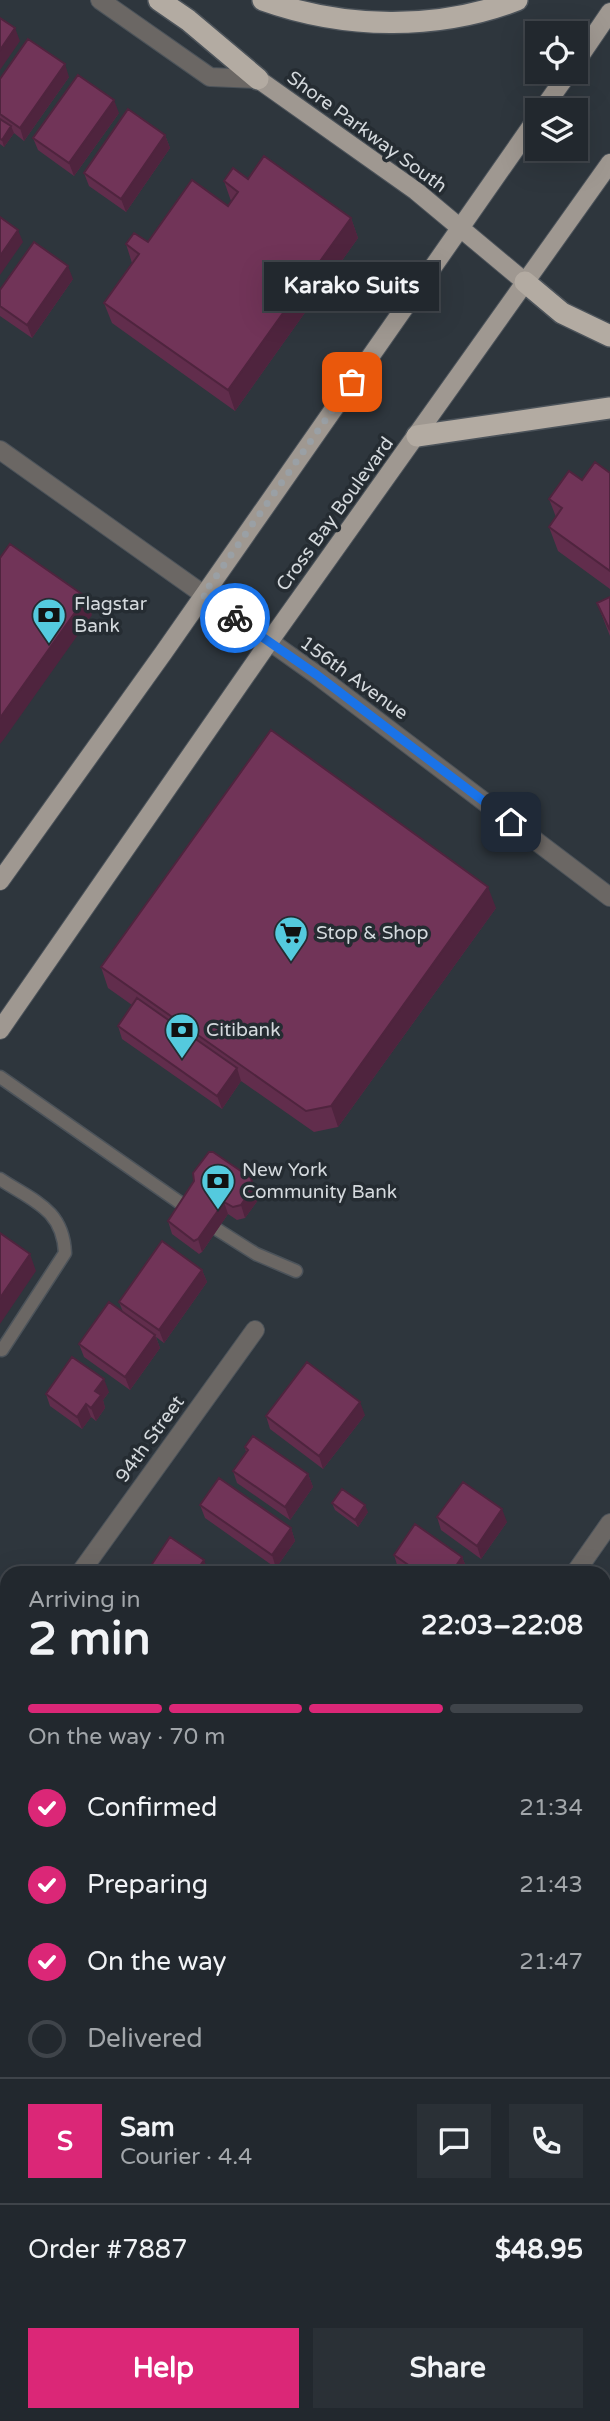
<!DOCTYPE html>
<meta charset="utf-8">
<style>
body{margin:0;font-family:"Varela Round",sans-serif;background:#2a3036;color:#f1f3f6;height:100vh;display:flex;flex-direction:column;font-size:26px;white-space:nowrap}
*{box-sizing:border-box;margin:0}
p{font-size:23px;color:#a2a6aa}
.icon{flex:none;width:38px;height:38px;fill:none;stroke:currentColor;stroke-width:2;stroke-linecap:round;stroke-linejoin:round}
.map{position:relative;flex:1;overflow:hidden}
.sheet{position:absolute;left:0px;top:1566px;width:611px;height:856px;display:flex;flex-direction:column;background:#22282e;border-radius:21px 21px 0 0;box-shadow:0 7px 28px #0002,0 0 0 2px #3f444a}
.sheet>*{flex:none}
.fabs{position:absolute;left:525px;top:21px;display:grid;gap:14px}
.fabs a{display:grid;place-items:center;width:63px;height:63px;border-radius:0px;background:#22282e;box-shadow:0 7px 28px #0002,0 0 0 2px #3f444a;font-size:35px}
.pin{position:absolute;display:grid;place-items:center;width:60px;height:60px;color:#fff;margin:-30px;border-radius:14px;box-shadow:0 4px 10px #0006}
.courier{position:absolute;display:grid;place-items:center;width:70px;height:70px;margin:-35px;border:5px solid #1a73e8;border-radius:50%;background:#fff;color:#222;box-shadow:0 2px 9px #0007}
.bubble{position:absolute;height:49px;border-radius:0px;background:#22282e;box-shadow:0 7px 28px #0002,0 0 0 2px #3f444a;font-size:23px;font-weight:800;line-height:49px;text-align:center}
.overview em{font-style:normal;font-weight:800}
.overview div{display:flex;flex-direction:column-reverse}
.overview{display:flex;align-items:center;justify-content:space-between;height:119px;padding:0 28px}
h1{font-size:46px;font-weight:800;line-height:52px}
.bar{display:grid;grid-template-columns:repeat(4,1fr);gap:10px 7px;align-content:center;height:84px;padding:0 28px}
.bar i{height:9px;border-radius:5px;background:#3f444a}
.bar .selected{background:#db2777}
.bar p{grid-column:span 4}
.line{display:flex;align-items:center;gap:18px;padding:0 28px;border-top:2px solid #3f444a}
.line div{flex:1}
.round{display:grid;place-items:center;flex:none;width:74px;height:74px;border-radius:0px;background:#2a3036}
ol{padding:0 28px;list-style:none}
li{display:flex;align-items:center;gap:21px;height:77px}
li p{margin-inline-start:auto}
li .icon{padding:7px;border-radius:50%;background:#db2777;color:#fff;stroke-width:4}
li:last-child{color:#a2a6aa}
li i{width:38px;height:38px;border:4px solid #3f444a;border-radius:50%}
.primary-button{display:flex;gap:14px;margin-top:auto;padding:14px 28px}
.primary-button a{flex:1;height:80px;border-radius:0px;background:#db2777;color:#fff;font-size:28px;font-weight:800;line-height:80px;text-align:center}
.primary-button a+a{background:#2a3036;color:#f1f3f6}
.map>svg:first-child{display:block}
</style>
<div class="map">
<svg width="610" height="2421" viewBox="0 0 610 2421">
<rect width="100%" height="100%" fill="#2e363d"/>
<path fill="#021c28" d="M 0,1898 L 7,1903 L 7,2415 L 217,2415 L 213,2421 L 0,2421 Z"/>
<g fill="none" stroke-linecap="round" stroke-linejoin="round">
<g stroke="#4c535a" stroke-width="15">
<path id="lane" d="M 0,1077 L 189,1209
M 0,1179 C 33,1201 63,1209 65,1253 L 2,1350
M 218,1230 L 256,1254 L 296,1271"/>
</g>
<g stroke="#4c535a" stroke-width="20">
<path id="street" d="M 100,0 L 210,77 L 258,79
M 0,450 L 317,675 L 610,897
M 80,1573 L 255,1330
M 575,1573 L 610,1523
M 0,1620 L 7,1625
M 604,2054 L 610,2059
M 604,2222 L 610,2213
M 462,2421 L 466,2415"/>
</g>
<g stroke="#4c535a" stroke-width="20">
<path id="primary" d="M 576,62 L 610,12
M 258,79 L 416,191 L 525,282
M 542,110 L 569,72
M 0,881 L 164,652 L 537,118
M 0,1030 L 269,642 L 610,163"/>
</g>
<g stroke="#4c535a" stroke-width="24">
<path id="highway" d="M 159,0 L 188,20 L 258,79
M 263,0 C 344,29 437,31 517,0
M 525,282 L 562,313 L 610,336
M 417,436 L 610,408"/>
</g>
<use href="#lane" stroke="#6b6764" stroke-width="12"/>
<use href="#street" stroke="#6b6764" stroke-width="18"/>
<use href="#primary" stroke="#9f9891" stroke-width="18"/>
<use href="#highway" stroke="#b3aba2" stroke-width="21"/>
</g>
<path fill="#612d4c" d="M 69,77 L 24,141 L 14,133 L 4,147 L 0,144 L 0,79 Z
M 119,113 L 74,176 L 38,150 L 33,138 Z
M 165,135 L 170,148 L 126,212 L 89,186 L 84,173 Z
M 248,179 L 351,218 L 358,238 L 235,411 L 112,323 L 104,303 L 132,263 L 126,244 L 148,242 L 228,206 L 231,201 L 224,181 Z
M 73,279 L 32,338 L 0,316 L 0,290 Z
M 610,473 L 610,589 L 558,551 L 549,527 L 556,517 L 549,499 L 582,480 Z
M 610,597 L 610,636 L 597,603 Z
M 496,908 L 338,1127 L 314,1132 L 241,1081 L 222,1109 L 122,1039 L 118,1026 L 132,1005 L 108,988 L 101,967 Z
M 256,1191 L 258,1200 L 245,1218 L 237,1220 L 228,1214 L 202,1252 L 199,1254 L 172,1234 L 168,1221 Z
M 202,1270 L 207,1282 L 164,1343 L 156,1337 L 160,1348 L 130,1390 L 84,1357 L 79,1344 L 123,1312 L 119,1302 Z
M 109,1392 L 103,1400 L 105,1408 L 96,1421 L 91,1417 L 82,1429 L 50,1406 L 46,1394 Z
M 365,1415 L 323,1469 L 270,1429 L 266,1416 Z
M 245,1447 L 308,1474 L 313,1487 L 290,1520 L 237,1483 L 233,1471 L 246,1452 Z
M 332,1503 L 368,1512 L 358,1527 L 335,1510 Z
M 200,1505 L 291,1528 L 295,1541 L 276,1568 L 205,1518 Z
M 437,1517 L 507,1522 L 481,1559 L 441,1530 Z
M 394,1555 L 462,1557 L 467,1569 L 464,1573 L 406,1573 L 398,1568 Z
M 610,1621 L 610,1647 L 607,1645 L 604,1637 L 604,1630 Z
M 604,1667 L 610,1672 L 610,1729 L 604,1725 Z
M 7,1795 L 7,1826 L 3,1814 Z
M 610,1918 L 610,1945 L 607,1942 L 604,1934 L 604,1927 Z
M 610,2315 L 610,2371 L 604,2366 L 604,2323 Z
M 271,2415 L 342,2415 L 352,2421 L 273,2421 Z"/>
<path fill="#4f243e" d="M 15,28 L 20,41 L 0,70 L 0,50 Z
M 65,64 L 69,77 L 24,141 L 20,128 Z
M 114,100 L 119,113 L 74,176 L 69,163 Z
M 11,126 L 14,133 L 4,147 L 2,140 Z
M 165,135 L 170,148 L 126,212 L 121,199 Z
M 351,218 L 358,238 L 235,411 L 228,390 Z
M 18,230 L 23,242 L 0,275 L 0,256 Z
M 68,266 L 73,279 L 32,338 L 27,325 Z
M 86,597 L 92,615 L 4,739 L 0,728 L 0,718 Z
M 0,728 L 4,739 L 0,744 Z
M 488,887 L 496,908 L 338,1127 L 331,1106 Z
M 237,1068 L 241,1081 L 222,1109 L 217,1096 Z
M 251,1178 L 256,1191 L 258,1200 L 245,1218 L 241,1205 Z
M 224,1202 L 228,1214 L 202,1252 L 198,1239 Z
M 30,1254 L 36,1271 L 0,1324 L 0,1298 Z
M 202,1270 L 207,1282 L 164,1343 L 159,1330 Z
M 155,1335 L 160,1348 L 130,1390 L 125,1377 Z
M 104,1379 L 109,1392 L 103,1400 L 105,1408 L 96,1421 L 91,1408 L 95,1391 Z
M 360,1402 L 365,1415 L 323,1469 L 319,1456 Z
M 86,1404 L 91,1417 L 82,1429 L 77,1417 Z
M 308,1474 L 313,1487 L 290,1520 L 285,1507 Z
M 365,1505 L 368,1512 L 358,1527 L 355,1520 Z
M 502,1509 L 507,1522 L 481,1559 L 477,1546 Z
M 291,1528 L 295,1541 L 276,1568 L 272,1555 Z
M 462,1557 L 467,1569 L 464,1573 L 451,1573 Z
M 204,1560 L 209,1573 L 195,1573 Z
M 604,1742 L 609,1755 L 604,1763 Z
M 7,1759 L 7,1778 L 0,1788 L 0,1769 Z
M 610,1887 L 610,1907 L 604,1916 L 604,1896 Z"/>
<path fill="#713458" stroke="#4f243e" stroke-width="2" d="M 0,18 L 15,28 L 0,50 Z
M 28,39 L 65,64 L 20,128 L 0,114 L 0,79 Z
M 78,75 L 114,100 L 69,163 L 33,138 Z
M 128,109 L 165,135 L 121,199 L 84,173 Z
M 0,119 L 11,126 L 2,140 L 0,139 Z
M 264,156 L 351,218 L 228,390 L 104,303 L 139,254 L 126,244 L 134,233 L 148,242 L 192,180 L 228,206 L 238,192 L 224,181 L 233,168 L 248,179 Z
M 0,217 L 18,230 L 0,256 Z
M 34,242 L 68,266 L 27,325 L 0,306 L 0,290 Z
M 595,462 L 610,473 L 610,571 L 549,527 L 562,508 L 549,499 L 569,471 L 582,480 Z
M 10,544 L 86,597 L 0,718 L 0,558 Z
M 610,597 L 610,630 L 597,603 Z
M 271,730 L 488,887 L 331,1106 L 306,1111 L 101,967 Z
M 137,998 L 237,1068 L 217,1096 L 118,1026 Z
M 209,1152 L 213,1152 L 251,1178 L 253,1187 L 241,1205 L 233,1207 L 224,1202 L 198,1239 L 194,1241 L 168,1221 L 194,1181 L 193,1173 Z
M 0,1233 L 30,1254 L 0,1298 Z
M 162,1241 L 202,1270 L 159,1330 L 119,1302 Z
M 109,1302 L 155,1335 L 125,1377 L 79,1344 Z
M 72,1357 L 104,1379 L 95,1391 L 101,1395 L 91,1408 L 86,1404 L 77,1417 L 46,1394 Z
M 307,1362 L 360,1402 L 319,1456 L 266,1416 Z
M 253,1436 L 308,1474 L 285,1507 L 233,1471 L 248,1450 L 245,1447 Z
M 219,1478 L 291,1528 L 272,1555 L 200,1505 Z
M 463,1482 L 502,1509 L 477,1546 L 437,1517 Z
M 342,1489 L 365,1505 L 355,1520 L 332,1503 Z
M 415,1524 L 462,1557 L 451,1573 L 420,1573 L 394,1555 Z
M 170,1537 L 204,1560 L 195,1573 L 146,1573 Z
M 368,1566 L 378,1573 L 363,1573 Z
M 610,1621 L 610,1638 L 604,1633 L 604,1630 Z
M 604,1667 L 610,1672 L 610,1720 L 604,1715 Z
M 0,1722 L 7,1727 L 7,1759 L 0,1769 Z
M 7,1795 L 7,1817 L 3,1814 L 1,1804 Z
M 610,1844 L 610,1887 L 604,1896 L 604,1848 L 606,1849 Z
M 610,1918 L 610,1935 L 604,1931 L 604,1927 Z
M 610,2315 L 610,2361 L 604,2357 L 604,2323 Z
M 604,2400 L 610,2405 L 610,2421 L 550,2421 L 555,2415 L 604,2415 Z
M 277,2415 L 342,2415 L 352,2421 L 277,2421 L 274,2419 Z"/>
<g fill="none" stroke-linecap="round" stroke-linejoin="round">
<path stroke="#9aa0a5" stroke-width="7" stroke-dasharray="0 12.6" d="M 235,618 L 203,595 L 352,382"/>
<path stroke="#1a73e8" stroke-width="9" d="M 235,618 L 317,675 L 511,822"/>
</g>
<defs>
<g id="bank-pin" transform="scale(1.75)"><path d="M0 17L-7.5 6A9.5 9.5 0 1 1 7.5 6Z" fill="#54cade" stroke="#252c32"/><path d="M-6-4H6V4H-6ZM0-2.3a2.3 2.3 0 1 0 0 4.6a2.3 2.3 0 1 0 0-4.6Z" fill="#111"/></g>
<g id="supermarket-pin" transform="scale(1.75)"><path d="M0 17L-7.5 6A9.5 9.5 0 1 1 7.5 6Z" fill="#54cade" stroke="#252c32"/><path d="M-6-5.5h2.5l.6 2H6L4.5 2H-2.5L-4.4-4H-6ZM-1.5 3.2a1.3 1.3 0 1 0 .1 0ZM3 3.2a1.3 1.3 0 1 0 .1 0Z" fill="#111"/></g>
</defs>
<g fill-rule="evenodd">
<use href="#bank-pin" x="49" y="615"/>
<use href="#supermarket-pin" x="291" y="933"/>
<use href="#bank-pin" x="182" y="1030"/>
<use href="#bank-pin" x="218" y="1181"/>
</g>
<g text-anchor="middle" dominant-baseline="central" stroke-width="7" stroke-linejoin="round" paint-order="stroke">
<g font-size="19" fill="#d4d9dd" stroke="#252c32">
<text transform="translate(367 132) rotate(36)">Shore Parkway South</text>
<text transform="translate(335 514) rotate(-54)">Cross Bay Boulevard</text>
<text transform="translate(354 678) rotate(36)">156th Avenue</text>
<text transform="translate(150 1439) rotate(-54)">94th Street</text>
</g>
<g font-size="19" fill="#d4d9dd" stroke="#252c32" text-anchor="start">
<text x="74" y="604">Flagstar<tspan x="74" dy="22">Bank</tspan></text>
<text x="316" y="933">Stop &amp; Shop</text>
<text x="206" y="1030">Citibank</text>
<text x="242" y="1170">New York<tspan x="242" dy="22">Community Bank</tspan></text>
</g>
</g>
</svg>
<div class="fabs">
<a><svg class="icon" aria-label="locate" viewBox="0 0 24 24"><circle cx="12" cy="12" r="6"/><path d="M12 2v4M12 18v4M2 12h4M18 12h4"/></svg></a>
<a><svg class="icon" aria-label="layers" viewBox="0 0 24 24"><path d="M12 4l9 5-9 5-9-5zM3 14l9 5 9-5"/></svg></a>
</div>
<div class="pin" style="left:352px;top:382px;background:#ea580c"><svg class="icon" aria-label="bag" viewBox="0 0 24 24"><path d="M5 8h14l-1 12H6zM9 8a3 3 0 0 1 6 0"/></svg></div>
<div class="pin" style="left:511px;top:822px;background:#1f2937"><svg class="icon" aria-label="home" viewBox="0 0 24 24"><path d="M3 11l9-7 9 7M6 9v11h12V9"/></svg></div>
<div class="courier" style="left:235px;top:618px"><svg class="icon" aria-label="bike" viewBox="0 0 24 24"><circle cx="6" cy="16" r="4"/><circle cx="18" cy="16" r="4"/><path d="M6 16l4-8h5l3 8M10 8l3 8H6M13 5h3"/></svg></div>
<div class="bubble" style="left:264px;top:262px;width:175px">Karako Suits</div>
<section class="sheet">
<div class="overview"><div><h1>2 min</h1><p>Arriving in</p></div><em>22:03–22:08</em></div>
<div class="bar"><i class="selected"></i><i class="selected"></i><i class="selected"></i><i></i><p>On the way · 70 m</p></div>
<ol>
<li><svg class="icon" aria-label="check" viewBox="0 0 24 24"><path d="M5 12l5 5 9-10"/></svg>Confirmed<p>21:34</p></li>
<li><svg class="icon" aria-label="check" viewBox="0 0 24 24"><path d="M5 12l5 5 9-10"/></svg>Preparing<p>21:43</p></li>
<li><svg class="icon" aria-label="check" viewBox="0 0 24 24"><path d="M5 12l5 5 9-10"/></svg>On the way<p>21:47</p></li>
<li><i></i>Delivered</li>
</ol>
<div class="line" style="height:126px"><b class="round" style="background:#db2777;color:#fff">S</b><div><b>Sam</b><p>Courier · 4.4</p></div><a class="round"><svg class="icon" aria-label="chat" viewBox="0 0 24 24"><path d="M4 5h16v11H9l-5 4z"/></svg></a><a class="round"><svg class="icon" aria-label="phone" viewBox="0 0 24 24"><path d="M5 4h4l2 5-3 2q2 4 5 5l2-3 5 2v4C11 20 4 13 5 4z"/></svg></a></div>
<div class="line" style="height:91px"><div>Order #7887</div><b>$48.95</b></div>
<div class="primary-button"><a>Help</a><a>Share</a></div>
</section>
</div>
